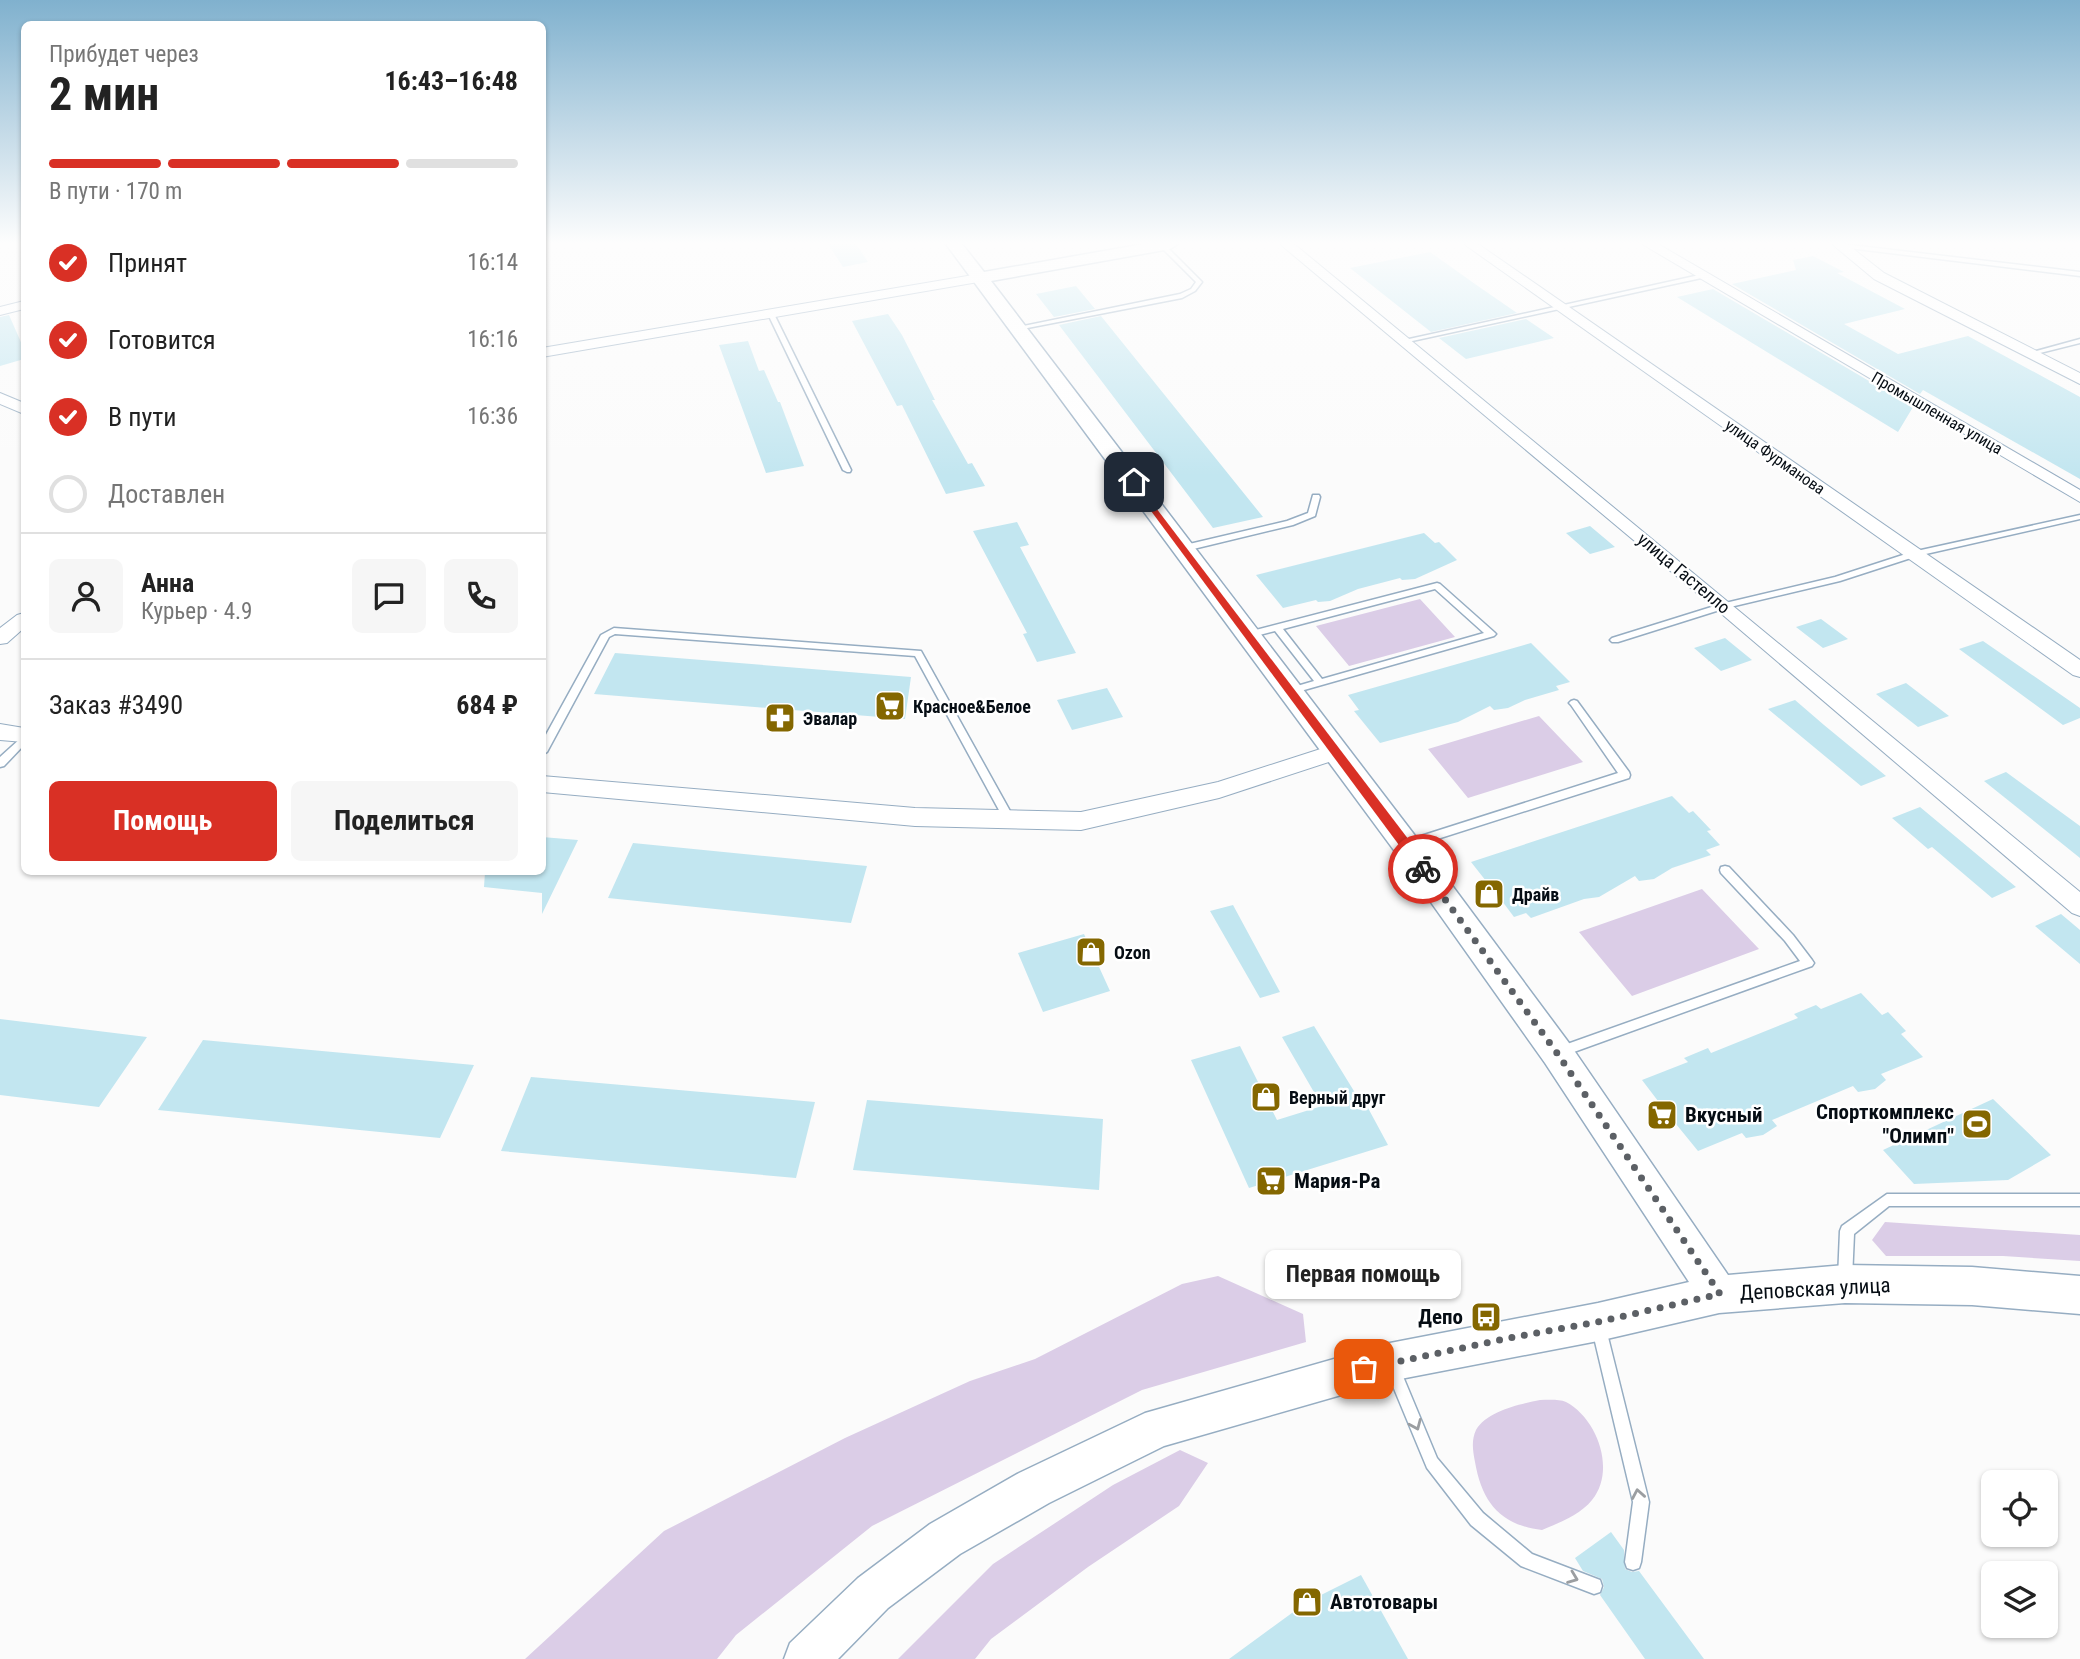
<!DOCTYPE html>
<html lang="ru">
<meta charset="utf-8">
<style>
body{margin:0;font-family:"Roboto Condensed",sans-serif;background:#f6f6f6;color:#222;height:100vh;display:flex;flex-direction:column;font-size:26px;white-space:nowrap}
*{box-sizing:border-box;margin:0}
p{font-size:23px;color:#767676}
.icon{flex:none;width:38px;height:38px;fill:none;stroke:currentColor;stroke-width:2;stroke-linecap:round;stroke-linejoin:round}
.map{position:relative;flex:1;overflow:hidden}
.drawer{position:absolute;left:21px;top:21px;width:525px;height:854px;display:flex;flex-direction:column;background:#fff;border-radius:10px;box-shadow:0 2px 5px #0004}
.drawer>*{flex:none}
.controls{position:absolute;left:1981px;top:1470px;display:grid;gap:14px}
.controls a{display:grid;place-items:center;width:77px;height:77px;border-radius:10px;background:#fff;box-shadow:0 2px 5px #0004;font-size:35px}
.pin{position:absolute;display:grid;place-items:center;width:60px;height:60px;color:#fff;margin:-30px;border-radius:14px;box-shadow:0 4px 10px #0006}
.courier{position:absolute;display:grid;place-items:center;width:70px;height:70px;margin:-35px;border:5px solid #d93025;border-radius:50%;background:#fff;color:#222;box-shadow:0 2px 9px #0007}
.bubble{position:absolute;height:49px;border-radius:10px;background:#fff;box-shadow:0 2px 5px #0004;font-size:23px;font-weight:700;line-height:49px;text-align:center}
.overview em{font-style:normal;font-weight:700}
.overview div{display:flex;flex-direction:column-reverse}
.overview{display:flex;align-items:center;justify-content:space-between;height:119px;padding:0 28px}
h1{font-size:46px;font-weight:700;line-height:52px}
.bar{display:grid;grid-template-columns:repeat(4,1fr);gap:10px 7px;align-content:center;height:84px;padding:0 28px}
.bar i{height:9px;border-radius:5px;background:#e0e0e0}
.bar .on{background:#d93025}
.bar p{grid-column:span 4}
.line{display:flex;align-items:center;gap:18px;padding:0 28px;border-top:2px solid #e0e0e0}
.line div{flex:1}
.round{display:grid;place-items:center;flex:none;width:74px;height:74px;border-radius:10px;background:#f6f6f6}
ol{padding:0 28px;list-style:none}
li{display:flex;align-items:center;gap:21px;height:77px}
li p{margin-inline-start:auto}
li .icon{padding:7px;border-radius:50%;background:#d93025;color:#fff;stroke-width:4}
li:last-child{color:#767676}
li i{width:38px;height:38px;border:4px solid #e0e0e0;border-radius:50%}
.cta{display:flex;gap:14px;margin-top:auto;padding:14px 28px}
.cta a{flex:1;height:80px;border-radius:10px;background:#d93025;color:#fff;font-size:28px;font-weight:700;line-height:80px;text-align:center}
.cta a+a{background:#f6f6f6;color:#222}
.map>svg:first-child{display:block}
</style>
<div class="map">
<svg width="2080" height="1659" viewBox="0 0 2080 1659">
<rect width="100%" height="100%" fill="#fbfbfb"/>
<path fill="#dbcde7" d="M 1420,599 L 1455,637 L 1349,666 L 1316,626 Z
M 1539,716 L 1583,762 L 1468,798 L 1428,749 Z
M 1702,889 L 1759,949 L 1632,996 L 1579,932 Z
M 1885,1222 L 2080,1235 L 2080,1261 L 2003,1256 L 1886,1256 L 1872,1240 Z
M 1218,1276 L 1303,1314 L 1306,1342 L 1142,1390 L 872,1526 L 736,1635 L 717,1659 L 525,1659 L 664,1531 L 845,1438 L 970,1381 L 1035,1359 L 1182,1284 Z
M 1540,1400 C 1548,1400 1559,1399 1566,1402 C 1598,1419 1616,1471 1592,1500 C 1580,1515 1559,1523 1542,1530 C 1500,1525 1482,1502 1475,1462 C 1473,1451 1471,1441 1476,1430 C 1487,1411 1521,1404 1540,1400 Z
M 1180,1450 L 1208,1463 L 1179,1506 L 1088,1567 L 991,1639 L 975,1659 L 898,1659 L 993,1564 L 1113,1485 Z"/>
<path fill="#c2e6f0" d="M 828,244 L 856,244 L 868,262 L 843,267 Z
M 1430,252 L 1475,284 L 1517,313 L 1431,332 L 1350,268 Z
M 1813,256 L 1844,272 L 1837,273 L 1905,309 L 1844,324 L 1898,354 L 1968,336 L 2080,397 L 2080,479 L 1923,390 L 1920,394 L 1732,284 L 1796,270 L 1793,260 Z
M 1076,286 L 1095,309 L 1054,317 L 1036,294 Z
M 1713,289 L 1913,407 L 1898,432 L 1677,297 Z
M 888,314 L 902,335 L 935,400 L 932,400 L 968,464 L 972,463 L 985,486 L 946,494 L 902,405 L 897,406 L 852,321 Z
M 9,315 L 24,349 L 24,359 L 0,366 L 0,317 Z
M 1101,316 L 1263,517 L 1213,528 L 1059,325 Z
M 1526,319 L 1554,338 L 1466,359 L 1439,338 Z
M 748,341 L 759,371 L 764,370 L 778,402 L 780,402 L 804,466 L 766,473 L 719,345 Z
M 1017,522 L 1029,545 L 1020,547 L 1076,653 L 1037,662 L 1023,634 L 1027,633 L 973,531 Z
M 1590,526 L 1615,547 L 1590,554 L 1566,533 Z
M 1424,533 L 1435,543 L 1439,542 L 1457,560 L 1415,579 L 1402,580 L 1400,578 L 1358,589 L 1330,601 L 1318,602 L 1316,600 L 1283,608 L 1256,575 Z
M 1821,619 L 1848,639 L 1823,648 L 1796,627 Z
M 1725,638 L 1752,660 L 1721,671 L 1694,648 Z
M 1983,641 L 2080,708 L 2080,718 L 2063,725 L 1959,649 Z
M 1531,643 L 1570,682 L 1556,686 L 1559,690 L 1525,700 L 1508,708 L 1494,710 L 1490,706 L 1458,722 L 1380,743 L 1354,711 L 1359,710 L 1348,695 Z
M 615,653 L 911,677 L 905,719 L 594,694 Z
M 1906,683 L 1949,716 L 1918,727 L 1876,694 Z
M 1107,688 L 1123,717 L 1072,730 L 1057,700 Z
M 1795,700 L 1824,725 L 1886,776 L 1861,786 L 1768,709 Z
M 2006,772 L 2080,826 L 2080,858 L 1984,781 Z
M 1672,796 L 1689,813 L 1693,811 L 1711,830 L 1707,831 L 1720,845 L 1706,850 L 1711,855 L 1672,868 L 1654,879 L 1639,881 L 1635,876 L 1599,897 L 1584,899 L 1531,918 L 1526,913 L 1514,917 L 1502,901 L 1496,903 L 1480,883 L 1486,881 L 1471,862 Z
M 1920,807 L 2016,887 L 1992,898 L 1932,847 L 1928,849 L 1892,818 Z
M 542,837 L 578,840 L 542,914 L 542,893 L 484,887 L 485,872 L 542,872 Z
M 633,843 L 867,866 L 851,923 L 608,898 Z
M 1233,905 L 1280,992 L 1260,998 L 1210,911 Z
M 2061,914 L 2080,930 L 2080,964 L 2035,926 Z
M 1084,934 L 1110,991 L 1043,1012 L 1018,953 Z
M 1861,993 L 1882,1015 L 1888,1012 L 1906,1031 L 1901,1034 L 1923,1057 L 1881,1074 L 1886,1080 L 1875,1089 L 1858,1092 L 1853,1086 L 1772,1120 L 1777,1126 L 1763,1135 L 1746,1138 L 1742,1133 L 1698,1151 L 1676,1124 L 1671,1126 L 1652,1103 L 1658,1101 L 1642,1080 L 1688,1062 L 1684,1058 L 1708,1048 L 1711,1053 L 1798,1018 L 1794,1014 L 1816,1005 L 1821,1009 Z
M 0,1019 L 147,1037 L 99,1107 L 0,1095 Z
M 1314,1026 L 1357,1096 L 1361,1095 L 1388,1145 L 1249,1188 L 1191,1060 L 1240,1046 L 1277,1120 L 1322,1106 L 1282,1037 Z
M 203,1040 L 474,1065 L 440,1138 L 158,1110 Z
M 531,1077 L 815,1102 L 796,1178 L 501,1151 Z
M 1993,1099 L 2051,1155 L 2008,1180 L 1914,1184 L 1883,1150 Z
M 867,1100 L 1103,1119 L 1099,1190 L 853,1170 Z
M 1611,1532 L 1624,1550 L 1625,1569 L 1632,1572 L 1639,1571 L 1704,1659 L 1645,1659 L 1600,1595 L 1604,1587 L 1602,1579 L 1583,1571 L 1575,1558 Z
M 1361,1575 L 1408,1659 L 1229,1659 L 1307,1602 Z"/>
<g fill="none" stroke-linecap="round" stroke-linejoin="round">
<g stroke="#96adc2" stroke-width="3">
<path id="service" d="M 1160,244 L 1164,244 L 1202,282 L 1195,291 L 1182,298 L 1017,330 L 1014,328 L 1180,294 L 1191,289 L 1196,282 L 1160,246 Z
M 1842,244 L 2080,272 L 2080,276 L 1840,247 L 1839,246 Z
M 1704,274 L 1707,276 L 1706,277 L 1403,343 L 1400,341 Z
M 771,312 L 774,314 L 851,470 L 850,472 L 847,472 L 843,470 L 768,314 Z
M 2080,339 L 2080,343 L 2032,355 L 2029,353 Z
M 1313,495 L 1319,495 L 1320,497 L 1315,516 L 1293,525 L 1185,551 L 1181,548 L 1185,545 L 1287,521 L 1308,513 Z
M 2080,515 L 2080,519 L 1917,556 L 1840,581 L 1726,608 L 1618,642 L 1612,642 L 1610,640 L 1612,638 L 1721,604 L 1835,577 L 1912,552 Z
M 1437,583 L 1440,584 L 1494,632 L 1496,634 L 1494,636 L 1290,694 L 1285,691 L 1287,689 L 1314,681 L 1275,631 L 1248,638 L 1243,635 L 1248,632 ZM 1435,589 L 1484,633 L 1322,679 L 1283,629 Z
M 614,628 L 921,651 L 1015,820 L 1010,824 L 1006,823 L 915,656 L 615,634 L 609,637 L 547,752 L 542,755 L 542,742 L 601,635 Z
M 1574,700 L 1577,701 L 1629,772 L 1630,775 L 1629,778 L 1406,849 L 1402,848 L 1401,845 L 1402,842 L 1618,773 L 1571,705 L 1569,703 L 1571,701 Z
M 24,736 L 24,745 L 4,766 L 0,767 L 0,757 L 21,738 Z
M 1725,866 L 1729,867 L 1793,935 L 1812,960 L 1814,963 L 1812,966 L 1560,1057 L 1556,1056 L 1554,1052 L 1556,1048 L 1800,961 L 1785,941 L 1721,873 L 1720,870 L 1721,867 Z
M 1887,1194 L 2080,1194 L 2080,1206 L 1889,1206 L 1854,1234 L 1852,1279 L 1850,1284 L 1845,1286 L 1840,1284 L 1838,1279 L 1840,1231 L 1842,1226 Z
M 1599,1322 L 1604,1324 L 1606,1329 L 1649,1502 L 1641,1562 L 1639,1568 L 1633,1570 L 1627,1568 L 1625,1562 L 1633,1502 L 1592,1329 L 1594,1324 Z
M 1392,1360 L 1397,1362 L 1437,1458 L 1483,1513 L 1532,1554 L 1600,1580 L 1602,1586 L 1600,1592 L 1594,1594 L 1521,1566 L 1471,1525 L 1427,1468 L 1385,1367 L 1387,1362 Z"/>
</g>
<g stroke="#96adc2" stroke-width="2">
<path id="minor" d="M 1280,244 L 1294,244 L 2080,892 L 2080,916 L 2072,913 L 1717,610 Z
M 1464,244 L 1478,244 L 2080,660 L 2080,677 L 2073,675 Z
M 1642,244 L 1658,244 L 2080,490 L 2080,502 Z
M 1832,244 L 1847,244 L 1884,273 L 2080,373 L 2080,384 L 1874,279 Z
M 979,274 L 986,278 L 984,281 L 542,357 L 542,348 Z
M 24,301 L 24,309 L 0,315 L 0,307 Z
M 0,393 L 24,403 L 24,414 L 0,404 Z
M 24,613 L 24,628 L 7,643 L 0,644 L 0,628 L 17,615 Z
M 0,724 L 24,728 L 24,742 L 0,740 Z
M 1336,744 L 1344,747 L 1347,752 L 1344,757 L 1219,798 L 1081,830 L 915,826 L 542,792 L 542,776 L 915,808 L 1081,812 L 1218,782 Z"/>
</g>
<g stroke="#96adc2" stroke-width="3">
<path id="tertiary" d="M 946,244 L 962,244 L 984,272 L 1144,244 L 1178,244 L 1170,249 L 991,281 L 1416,837 L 1569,1043 L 1728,1275 L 1845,1265 L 1972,1267 L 2080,1276 L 2080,1314 L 1972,1305 L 1845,1303 L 1719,1313 L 1598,1341 L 1390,1381 L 1164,1446 L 1049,1503 L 960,1554 L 888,1608 L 838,1659 L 784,1659 L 790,1643 L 858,1578 L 930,1524 L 1019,1473 L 1145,1413 L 1390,1343 L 1598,1303 L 1689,1282 L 1545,1063 L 1396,853 Z"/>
</g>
<use href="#service" fill="#fff" fill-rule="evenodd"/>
<use href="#minor" fill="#fff" fill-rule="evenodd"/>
<use href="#tertiary" fill="#fff" fill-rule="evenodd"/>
</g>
<defs><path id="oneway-chevron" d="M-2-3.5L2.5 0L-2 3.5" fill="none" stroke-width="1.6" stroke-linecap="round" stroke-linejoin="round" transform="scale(1.75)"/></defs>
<g stroke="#9b9ea1">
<use href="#oneway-chevron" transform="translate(1416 1425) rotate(67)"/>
<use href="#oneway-chevron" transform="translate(1638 1494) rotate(-100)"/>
<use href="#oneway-chevron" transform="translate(1573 1578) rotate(21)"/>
</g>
<linearGradient id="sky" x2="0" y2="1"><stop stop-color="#80b1ce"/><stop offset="0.51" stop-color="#fdfdfd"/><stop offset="1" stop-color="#fdfdfd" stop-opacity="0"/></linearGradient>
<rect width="2080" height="476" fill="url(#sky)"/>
<path fill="#d93025" d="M 1134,479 L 1428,865 L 1428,872 L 1419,872 L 1131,484 Z"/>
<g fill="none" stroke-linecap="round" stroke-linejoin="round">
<path stroke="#5c6065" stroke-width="7" stroke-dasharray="0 12.6" d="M 1364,1369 L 1509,1338 L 1598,1322 L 1720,1294 L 1557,1053 L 1423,869"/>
</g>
<defs>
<g id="supermarket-square" transform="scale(1.575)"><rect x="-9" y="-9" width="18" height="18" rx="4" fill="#846700" stroke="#fff"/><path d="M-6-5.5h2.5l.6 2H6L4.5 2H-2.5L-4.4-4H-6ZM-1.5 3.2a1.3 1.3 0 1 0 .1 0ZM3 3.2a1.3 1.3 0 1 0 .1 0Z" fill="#fff"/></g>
<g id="pharmacy-square" transform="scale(1.575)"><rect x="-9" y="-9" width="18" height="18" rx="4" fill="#846700" stroke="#fff"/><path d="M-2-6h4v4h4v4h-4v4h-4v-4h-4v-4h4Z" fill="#fff"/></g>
<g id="shop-square" transform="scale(1.575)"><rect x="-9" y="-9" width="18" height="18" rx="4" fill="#846700" stroke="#fff"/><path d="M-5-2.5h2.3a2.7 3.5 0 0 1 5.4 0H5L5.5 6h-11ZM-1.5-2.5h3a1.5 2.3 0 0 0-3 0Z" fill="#fff"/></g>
<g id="stadium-square" transform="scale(1.575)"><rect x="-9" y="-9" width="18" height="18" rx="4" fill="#846700" stroke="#fff"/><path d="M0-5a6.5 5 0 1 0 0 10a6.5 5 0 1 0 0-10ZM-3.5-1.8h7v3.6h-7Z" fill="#fff"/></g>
<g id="bus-square" transform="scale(1.575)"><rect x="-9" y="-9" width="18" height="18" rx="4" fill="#846700" stroke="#fff"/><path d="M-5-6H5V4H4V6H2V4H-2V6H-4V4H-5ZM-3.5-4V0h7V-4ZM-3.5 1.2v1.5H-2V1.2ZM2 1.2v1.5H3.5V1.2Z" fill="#fff"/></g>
</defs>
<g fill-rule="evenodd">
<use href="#supermarket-square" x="890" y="706"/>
<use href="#pharmacy-square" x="780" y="718"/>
<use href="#shop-square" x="1489" y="894"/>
<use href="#shop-square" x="1091" y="952"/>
<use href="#shop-square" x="1266" y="1097"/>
<use href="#supermarket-square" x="1662" y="1115"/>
<use href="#stadium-square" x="1977" y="1124"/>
<use href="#supermarket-square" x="1271" y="1181"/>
<use href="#bus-square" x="1486" y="1317"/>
<use href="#shop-square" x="1307" y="1602"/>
</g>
<g text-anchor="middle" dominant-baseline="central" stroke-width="5" stroke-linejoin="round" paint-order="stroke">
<g font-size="16" fill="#060d14" stroke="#fff">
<text transform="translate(1937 413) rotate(30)">Промышленная улица</text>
<text transform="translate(1775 457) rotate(35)">улица Фурманова</text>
</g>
<g font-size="18" fill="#060d14" stroke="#fff">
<text transform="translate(1684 573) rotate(40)">улица Гастелло</text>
</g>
<g font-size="18" font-weight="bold" fill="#060d14" stroke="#fff" text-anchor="start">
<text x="913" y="706">Красное&amp;Белое</text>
<text x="803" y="718">Эвалар</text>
<text x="1512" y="894">Драйв</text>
<text x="1114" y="952">Ozon</text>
<text x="1289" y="1097">Верный друг</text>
</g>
<g font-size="21" font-weight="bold" fill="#060d14" stroke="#fff" text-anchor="start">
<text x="1954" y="1112" text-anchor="end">Спорткомплекс<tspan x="1954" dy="24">"Олимп"</tspan></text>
<text x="1685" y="1115">Вкусный</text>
<text x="1294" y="1181">Мария-Ра</text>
<text x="1463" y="1317" text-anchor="end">Депо</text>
<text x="1330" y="1602">Автотовары</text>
</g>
<g font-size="21" fill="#060d14" stroke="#fff">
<text transform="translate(1815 1289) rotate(-3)">Деповская улица</text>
</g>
</g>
</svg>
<div class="controls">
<a><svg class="icon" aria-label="locate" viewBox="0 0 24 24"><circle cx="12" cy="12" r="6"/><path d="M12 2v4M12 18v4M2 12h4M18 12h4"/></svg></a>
<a><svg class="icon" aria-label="layers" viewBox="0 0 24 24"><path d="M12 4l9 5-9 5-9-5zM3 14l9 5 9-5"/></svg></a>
</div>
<div class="pin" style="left:1364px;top:1369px;background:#ea580c"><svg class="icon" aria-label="bag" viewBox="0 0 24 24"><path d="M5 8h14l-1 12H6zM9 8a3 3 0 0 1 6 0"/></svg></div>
<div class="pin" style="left:1134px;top:482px;background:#1f2937"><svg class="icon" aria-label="home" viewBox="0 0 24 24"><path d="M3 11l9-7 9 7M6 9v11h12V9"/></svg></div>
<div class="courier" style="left:1423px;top:869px"><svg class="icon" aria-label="bike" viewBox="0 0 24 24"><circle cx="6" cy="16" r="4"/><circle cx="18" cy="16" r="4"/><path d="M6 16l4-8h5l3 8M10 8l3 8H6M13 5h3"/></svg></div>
<div class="bubble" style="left:1265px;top:1250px;width:196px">Первая помощь</div>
<section class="drawer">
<div class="overview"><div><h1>2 мин</h1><p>Прибудет через</p></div><em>16:43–16:48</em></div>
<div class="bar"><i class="on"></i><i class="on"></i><i class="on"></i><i></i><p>В пути · 170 m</p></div>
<ol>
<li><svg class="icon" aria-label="check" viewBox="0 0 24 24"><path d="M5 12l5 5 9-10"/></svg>Принят<p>16:14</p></li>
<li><svg class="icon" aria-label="check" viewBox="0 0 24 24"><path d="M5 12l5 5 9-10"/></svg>Готовится<p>16:16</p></li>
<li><svg class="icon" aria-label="check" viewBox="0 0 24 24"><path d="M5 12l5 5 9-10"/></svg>В пути<p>16:36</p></li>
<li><i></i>Доставлен</li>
</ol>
<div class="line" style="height:126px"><a class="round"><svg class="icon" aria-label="person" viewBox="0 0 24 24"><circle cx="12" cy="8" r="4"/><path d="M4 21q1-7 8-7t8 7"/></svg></a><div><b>Анна</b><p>Курьер · 4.9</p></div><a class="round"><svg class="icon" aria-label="chat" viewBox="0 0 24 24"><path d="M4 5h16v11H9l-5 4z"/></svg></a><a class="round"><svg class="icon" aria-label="phone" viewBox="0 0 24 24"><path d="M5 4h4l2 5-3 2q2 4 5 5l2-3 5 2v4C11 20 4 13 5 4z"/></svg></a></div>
<div class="line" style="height:91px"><div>Заказ #3490</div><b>684 ₽</b></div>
<div class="cta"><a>Помощь</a><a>Поделиться</a></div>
</section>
</div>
